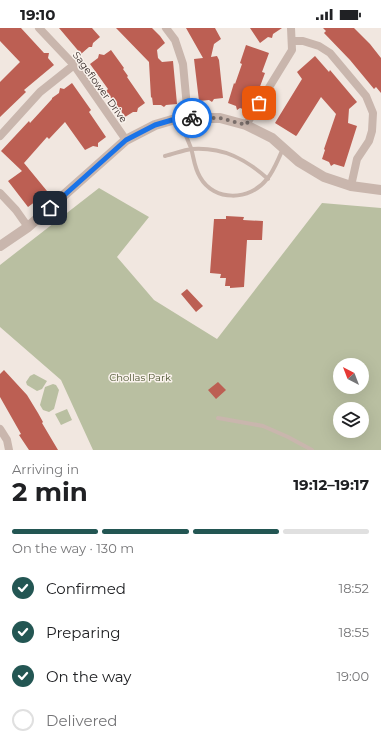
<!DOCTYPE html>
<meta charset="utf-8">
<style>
body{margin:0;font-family:Montserrat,sans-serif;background:#f6f6f6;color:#202124;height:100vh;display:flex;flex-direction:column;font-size:15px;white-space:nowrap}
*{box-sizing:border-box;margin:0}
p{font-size:13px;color:#757577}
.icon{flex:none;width:22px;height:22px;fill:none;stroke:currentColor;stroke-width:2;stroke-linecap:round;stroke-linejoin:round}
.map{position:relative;height:422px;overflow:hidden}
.side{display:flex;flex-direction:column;background:#fff;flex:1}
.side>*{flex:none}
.needle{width:26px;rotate:318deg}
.fabs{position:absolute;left:333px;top:330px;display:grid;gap:8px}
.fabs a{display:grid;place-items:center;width:36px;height:36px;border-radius:50%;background:#fff;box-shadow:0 4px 16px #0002;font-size:20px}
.pin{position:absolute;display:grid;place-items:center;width:34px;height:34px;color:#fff;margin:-17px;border-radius:8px;box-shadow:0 2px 6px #0006}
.courier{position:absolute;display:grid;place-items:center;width:40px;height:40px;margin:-20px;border:3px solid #1a73e8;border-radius:50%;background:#fff;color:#222;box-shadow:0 1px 5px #0007}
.summary em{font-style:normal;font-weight:700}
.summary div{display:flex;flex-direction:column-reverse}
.summary{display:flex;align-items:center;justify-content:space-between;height:68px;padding:0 12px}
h1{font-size:26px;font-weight:700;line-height:30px}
.bar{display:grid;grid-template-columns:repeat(4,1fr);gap:6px 4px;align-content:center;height:48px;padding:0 12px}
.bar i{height:5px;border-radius:3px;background:#e0e0e0}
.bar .on{background:#235653}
.bar p{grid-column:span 4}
ol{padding:0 12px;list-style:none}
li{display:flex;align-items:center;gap:12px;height:44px}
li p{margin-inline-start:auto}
li .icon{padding:4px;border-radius:50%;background:#235653;color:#fff;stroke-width:4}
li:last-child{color:#757577}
li i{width:22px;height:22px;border:2px solid #e0e0e0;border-radius:50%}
.status{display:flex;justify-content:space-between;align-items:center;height:28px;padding:0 20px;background:#fff;direction:ltr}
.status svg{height:11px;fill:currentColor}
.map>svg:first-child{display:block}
</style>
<div class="status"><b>19:10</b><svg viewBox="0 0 49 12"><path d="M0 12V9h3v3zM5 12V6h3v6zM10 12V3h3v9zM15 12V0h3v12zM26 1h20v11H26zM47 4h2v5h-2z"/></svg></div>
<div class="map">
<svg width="381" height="422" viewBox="0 0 381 422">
<rect width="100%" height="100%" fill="#f1e7e0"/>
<path fill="#b9bfa1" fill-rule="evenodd" d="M 99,160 L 149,189 L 117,229 L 154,272 L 217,311 L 322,175 L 381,180 L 381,422 L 93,422 L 61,352 L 0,299 L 0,237 ZM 340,337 L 362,337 L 362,359 L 340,359 ZM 340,381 L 362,381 L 362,403 L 340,403 Z
M 34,346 L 47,353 L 42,361 L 37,363 L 27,357 L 26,354 L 30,348 Z
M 53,356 L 56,357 L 59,362 L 54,381 L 49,384 L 43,382 L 40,377 L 45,359 Z
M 67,381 L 72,392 L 61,397 L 55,386 Z"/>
<path fill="#bc5f53" d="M 0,0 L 21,0 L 44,25 L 49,25 L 48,30 L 54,37 L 24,62 L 26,64 L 0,89 L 0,54 L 20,34 L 0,13 Z
M 59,0 L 92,0 L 100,9 L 93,15 L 92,19 L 89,19 L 81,26 Z
M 116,0 L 152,0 L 160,8 L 165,15 L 157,22 L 158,30 L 162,34 L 173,33 L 177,76 L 166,77 L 164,79 L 161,77 L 153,77 L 152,69 L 151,70 L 149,34 Z
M 186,0 L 215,0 L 221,11 L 214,16 L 211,29 L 217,28 L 219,32 L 223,70 L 214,71 L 212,74 L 209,72 L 199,73 L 194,31 L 203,30 Z
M 250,0 L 282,0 L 273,6 L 272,10 L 268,9 L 260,15 Z
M 323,0 L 354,0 L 370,16 L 381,30 L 381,65 L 376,59 L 374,61 L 350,32 L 324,5 L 326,3 Z
M 246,17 L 269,25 L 262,44 L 265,45 L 255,72 L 248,83 L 240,80 L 237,82 L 236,78 L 228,75 L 234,55 L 235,56 L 242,36 L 240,35 Z
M 111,22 L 124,40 L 123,41 L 128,48 L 127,49 L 145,75 L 138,80 L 137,84 L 133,84 L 125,89 L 106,63 L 108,61 L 90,36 L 98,30 L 99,26 L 104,27 Z
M 315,28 L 329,44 L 330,42 L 357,74 L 349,81 L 348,95 L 357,98 L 344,139 L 334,136 L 331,138 L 329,134 L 322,131 L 325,122 L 324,121 L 336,86 L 321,69 L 297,107 L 296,108 L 275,95 L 302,51 L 297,44 Z
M 72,55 L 91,82 L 89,84 L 106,109 L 98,115 L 98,119 L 93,118 L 85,122 L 65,94 L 49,111 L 47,109 L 24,135 L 47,163 L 40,169 L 40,174 L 36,173 L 28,179 L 8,153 L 22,143 L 1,123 L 29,93 L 30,95 L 52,71 L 52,70 L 59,65 L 60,60 L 64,61 Z
M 226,188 L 244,189 L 243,192 L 263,193 L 262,212 L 247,212 L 244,259 L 230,260 L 230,258 L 225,258 L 226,250 L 220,250 L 221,246 L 210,245 L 214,191 L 226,191 Z
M 187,261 L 203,278 L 196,284 L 181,266 Z
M 4,342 L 27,367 L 38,385 L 43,394 L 42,395 L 58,422 L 29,422 L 19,407 L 21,406 L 0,369 L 0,346 Z
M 218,354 L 226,362 L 216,371 L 208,362 Z"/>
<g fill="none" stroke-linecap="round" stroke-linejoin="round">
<path stroke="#c9b6ad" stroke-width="4" d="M 179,91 C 183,101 187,110 191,120 C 194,130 194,139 200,149 C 214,174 250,173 267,151 C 274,143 278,131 283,121
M 165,128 C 174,126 183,122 192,121 C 223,119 246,131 268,151
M 218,390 L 263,398 L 288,409 L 312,422"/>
<path stroke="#c9b6ad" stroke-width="8" d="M 39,0 L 74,37 L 126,112
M 166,0 L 175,12 L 183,36 L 188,90
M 292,13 L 303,13 L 319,18 L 330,25 L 366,68 L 373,85 L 372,103 L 369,113 L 357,131 L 351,158
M 246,97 L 292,22 L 291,0
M 0,108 L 40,64 L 74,37
M 0,165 L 16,182 L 28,199
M 0,401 L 7,412 L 9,422"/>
<path stroke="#c9b6ad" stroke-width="10" d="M 0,218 L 28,199 L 126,112 L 155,97 L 172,92 L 188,90 L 220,90 L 246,97 L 272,110 L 299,134 L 324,149 L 351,158 L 381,162"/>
</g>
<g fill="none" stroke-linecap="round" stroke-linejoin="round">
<path stroke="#796e6a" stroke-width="4" stroke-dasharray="0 7.2" d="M 192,90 L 220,90 L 246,97 L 259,75"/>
<path stroke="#1a73e8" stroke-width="5" d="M 50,180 L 126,112 L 155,97 L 172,92 L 192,90"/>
</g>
<g text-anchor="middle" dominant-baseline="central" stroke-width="3" stroke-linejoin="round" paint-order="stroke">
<g font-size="10" fill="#382d2b" stroke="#f9f2ec">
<text transform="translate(100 59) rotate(54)">Sageflower Drive</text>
</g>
<g font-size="10" fill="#4c5430" stroke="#f9f2ec">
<text x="140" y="349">Chollas Park</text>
</g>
</g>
</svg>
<div class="fabs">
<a><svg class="needle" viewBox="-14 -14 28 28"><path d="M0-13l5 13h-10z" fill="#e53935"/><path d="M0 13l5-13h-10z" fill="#757577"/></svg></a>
<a><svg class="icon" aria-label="layers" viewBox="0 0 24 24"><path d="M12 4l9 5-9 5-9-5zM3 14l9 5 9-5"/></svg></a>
</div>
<div class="pin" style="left:259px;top:75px;background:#ea580c"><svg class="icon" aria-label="bag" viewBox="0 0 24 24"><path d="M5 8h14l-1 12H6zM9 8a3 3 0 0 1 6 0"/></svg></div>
<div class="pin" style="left:50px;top:180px;background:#1f2937"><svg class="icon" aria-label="home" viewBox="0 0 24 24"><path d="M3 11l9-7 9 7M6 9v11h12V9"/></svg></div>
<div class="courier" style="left:192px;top:90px"><svg class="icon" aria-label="bike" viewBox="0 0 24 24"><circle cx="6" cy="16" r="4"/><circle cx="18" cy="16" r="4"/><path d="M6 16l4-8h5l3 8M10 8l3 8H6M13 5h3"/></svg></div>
</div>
<section class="side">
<div class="summary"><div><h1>2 min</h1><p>Arriving in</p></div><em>19:12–19:17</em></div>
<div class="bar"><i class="on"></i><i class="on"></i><i class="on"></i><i></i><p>On the way · 130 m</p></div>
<ol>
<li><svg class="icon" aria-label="check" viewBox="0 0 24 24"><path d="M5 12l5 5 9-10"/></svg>Confirmed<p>18:52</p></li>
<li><svg class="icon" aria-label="check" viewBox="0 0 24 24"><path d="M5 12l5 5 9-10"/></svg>Preparing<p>18:55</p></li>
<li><svg class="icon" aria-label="check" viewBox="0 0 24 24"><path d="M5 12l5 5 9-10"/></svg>On the way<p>19:00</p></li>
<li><i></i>Delivered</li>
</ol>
</section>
